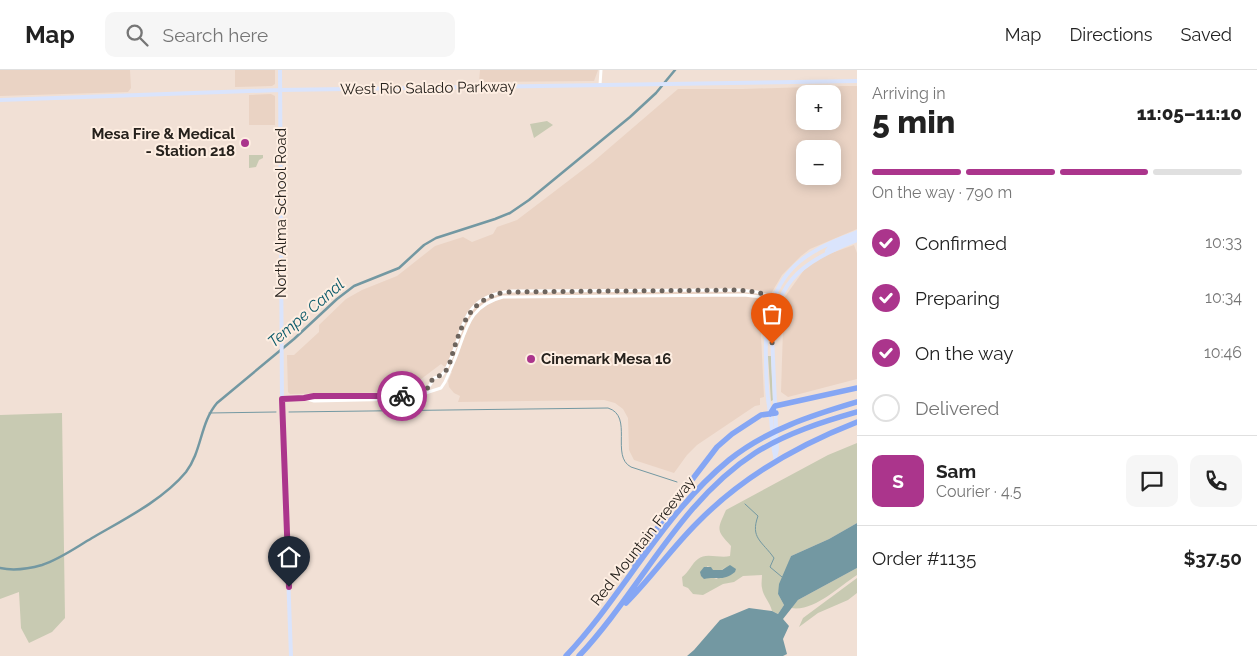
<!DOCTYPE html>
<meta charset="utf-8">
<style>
body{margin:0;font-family:Raleway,sans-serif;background:#f6f6f6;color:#222;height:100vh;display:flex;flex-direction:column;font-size:19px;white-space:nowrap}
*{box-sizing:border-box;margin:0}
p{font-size:16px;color:#767676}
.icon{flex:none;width:28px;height:28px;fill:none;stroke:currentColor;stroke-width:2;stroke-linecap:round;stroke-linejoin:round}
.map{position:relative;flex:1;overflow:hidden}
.drawer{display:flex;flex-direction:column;background:#fff;width:400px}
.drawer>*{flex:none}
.buttons{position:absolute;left:796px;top:15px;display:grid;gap:10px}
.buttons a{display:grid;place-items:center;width:45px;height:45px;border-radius:10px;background:#fff;box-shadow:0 2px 12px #0003;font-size:25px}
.pin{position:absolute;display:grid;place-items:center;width:42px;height:42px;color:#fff;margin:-51px -21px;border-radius:50% 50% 50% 0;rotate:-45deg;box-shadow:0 0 5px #0007}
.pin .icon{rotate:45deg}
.courier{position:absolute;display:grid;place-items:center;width:50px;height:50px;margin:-25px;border:4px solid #ab358c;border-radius:50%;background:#fff;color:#222;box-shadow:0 1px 6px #0007}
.head em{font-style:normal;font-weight:800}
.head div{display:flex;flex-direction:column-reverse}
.head{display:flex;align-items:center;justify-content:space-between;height:85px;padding:0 15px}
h1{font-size:32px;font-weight:800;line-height:38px}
.bar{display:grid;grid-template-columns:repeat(4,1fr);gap:8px 5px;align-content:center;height:60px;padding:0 15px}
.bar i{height:6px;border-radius:4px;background:#e0e0e0}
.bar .selected{background:#ab358c}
.bar p{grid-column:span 4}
.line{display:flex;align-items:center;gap:12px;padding:0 15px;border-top:1px solid #e0e0e0}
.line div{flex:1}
.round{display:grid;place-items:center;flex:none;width:52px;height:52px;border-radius:10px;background:#f6f6f6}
ol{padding:0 15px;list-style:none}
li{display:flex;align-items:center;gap:15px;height:55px}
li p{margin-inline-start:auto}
li .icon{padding:5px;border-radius:50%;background:#ab358c;color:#fff;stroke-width:4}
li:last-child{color:#767676}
li i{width:28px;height:28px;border:2px solid #e0e0e0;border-radius:50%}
header{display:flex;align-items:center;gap:30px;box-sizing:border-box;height:70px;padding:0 25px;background:#fff;border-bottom:1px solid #e0e0e0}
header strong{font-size:24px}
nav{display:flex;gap:28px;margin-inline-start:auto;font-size:18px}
.search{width:350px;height:45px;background:#f6f6f6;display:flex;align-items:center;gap:12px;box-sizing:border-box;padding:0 18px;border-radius:10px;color:#767676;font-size:19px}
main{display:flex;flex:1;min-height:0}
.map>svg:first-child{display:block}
</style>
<header>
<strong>Map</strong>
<div class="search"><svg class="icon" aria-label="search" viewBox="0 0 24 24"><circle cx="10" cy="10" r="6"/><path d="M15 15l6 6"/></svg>Search here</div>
<nav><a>Map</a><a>Directions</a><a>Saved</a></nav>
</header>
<main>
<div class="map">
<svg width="857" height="586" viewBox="0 0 857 586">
<rect width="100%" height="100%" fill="#f1e0d5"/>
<path fill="#ead3c4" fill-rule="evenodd" d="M 0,0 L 130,0 L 131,18 L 128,22 L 0,26 Z
M 235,0 L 275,0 L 275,14 L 272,16 L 235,17 Z
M 480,0 L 598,0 L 594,11 L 479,12 Z
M 842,16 L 857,16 L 857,159 L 810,179 L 801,186 L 782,205 L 772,222 L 766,243 L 761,265 L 764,327 L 760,328 L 760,335 L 755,336 L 697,375 L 687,385 L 674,403 L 634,390 L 629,380 L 628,348 L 623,339 L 615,333 L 604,330 L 458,332 L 460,326 L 454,323 L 449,317 L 448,311 L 452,302 L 441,294 L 404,322 L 290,324 L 288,322 L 287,285 L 294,285 L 319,262 L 319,255 L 346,229 L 362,220 L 397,206 L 435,176 L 463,167 L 472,172 L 493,164 L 497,157 L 517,150 L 593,92 L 678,19 L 743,19 L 808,17 L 819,18 ZM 805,24 L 832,24 L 832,51 L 805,51 ZM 805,79 L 832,79 L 832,106 L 805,106 Z
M 271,24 L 275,26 L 275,55 L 249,55 L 249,25 Z
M 854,175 L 857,183 L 857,309 L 788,327 L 781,322 L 784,228 L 804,200 L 811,194 L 826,185 Z"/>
<path fill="#c8cab2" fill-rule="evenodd" d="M 547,51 L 553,55 L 534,68 L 530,54 Z
M 249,85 L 263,85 L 263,88 L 259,90 L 256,97 L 249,98 Z
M 768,286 L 771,286 L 773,330 L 771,331 Z
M 62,343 L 65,548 L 52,562 L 29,573 L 21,558 L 19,522 L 0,529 L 0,345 Z
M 857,373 L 857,453 L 829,469 L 791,486 L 778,524 L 784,535 L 778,544 L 772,541 C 770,532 763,526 762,518 C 761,514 762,509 762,505 L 743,506 L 734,512 L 723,514 L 703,525 L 693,524 L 688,518 L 683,516 L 682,507 C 689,502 692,493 698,489 C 706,482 720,489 730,486 L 731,476 C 716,460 717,460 726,440 L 828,385 ZM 707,496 L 710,497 L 713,501 C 720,501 722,501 726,496 L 717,509 L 711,507 Z
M 857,498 L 857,505 C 838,517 814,542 791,538 L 798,530 Z
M 857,508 L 857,523 L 848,530 L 818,543 L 799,557 L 803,548 Z"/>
<path fill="#7398a2" d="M 857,453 L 857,498 L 798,530 L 783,549 L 789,556 L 783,569 L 787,584 L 783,586 L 687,586 L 694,580 L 720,550 L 749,538 L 772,541 L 778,544 L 784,535 L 778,524 L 779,514 L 791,486 L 829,469 Z
M 730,495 L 736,499 L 735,502 C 723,512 717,506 704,509 L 701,506 L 700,502 L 704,497 L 711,497 L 713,500 L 722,500 Z"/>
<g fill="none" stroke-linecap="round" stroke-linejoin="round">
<path stroke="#7398a2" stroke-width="1" d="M 289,342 L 608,338 C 634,346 610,386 631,397 L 677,412
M 209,343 L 276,342
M 745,434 L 758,446 C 750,468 762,471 774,488 L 770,497 L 782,507"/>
<path stroke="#7398a2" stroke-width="2.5" d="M 0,498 C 14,501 28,499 42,495 C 60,489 75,478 92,468 C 123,450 163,430 186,402 C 202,381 200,353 217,333 L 294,269 L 337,229 L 354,216 L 399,198 L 424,175 L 436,168 L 495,149 L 510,143 L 529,130 L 630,47 L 656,23 L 675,0"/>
<path stroke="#fff" stroke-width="3" d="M 600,15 L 601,0
M 445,312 C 449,303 453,294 457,284 C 467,256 471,235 503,227 L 744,225 L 761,227 L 778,234
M 282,329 L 304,328 L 314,326 C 338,326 411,330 428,317 C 431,315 432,311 434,308 L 441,306 L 445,301 C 465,266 457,225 512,221 L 739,220 L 757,222 L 779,230
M 307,329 L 314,331 L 407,329 L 441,318 L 445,312"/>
<path stroke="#dae4fc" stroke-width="4" d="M 280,0 L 282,335 L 291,586
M 0,30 L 280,20 L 857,11
M 852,172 L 853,168 L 857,166
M 827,181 L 829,178 L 849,169 L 850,165
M 775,388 L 777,379 L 772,266 C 775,209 808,189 857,170
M 777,392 C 770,375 774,361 770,343 C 767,326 766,308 766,290 C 764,246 773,204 815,181 C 828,173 843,168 857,162"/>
<path stroke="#85a6f4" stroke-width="5.5" d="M 770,344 L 775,336 L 857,318
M 635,496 L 640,484 L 672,436 L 717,377 L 732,364 L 761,345 L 776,343
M 626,533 C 651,508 671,479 697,453 C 741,408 798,375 857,352
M 566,586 C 624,524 663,444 729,390 C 766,360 813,345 857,332
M 579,586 C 640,521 679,432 755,383 C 787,363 822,352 857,342"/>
</g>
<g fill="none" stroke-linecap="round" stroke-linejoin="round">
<path stroke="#6d645d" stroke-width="5" stroke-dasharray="0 9" d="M 402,326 C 411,325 425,323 430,315 C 432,312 431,310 434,308 C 437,305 441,307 444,303 C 449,298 451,289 453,282 C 462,252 472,228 506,222 L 739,220 L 757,222 L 779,230 L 774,250 L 772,274"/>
<path stroke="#ab358c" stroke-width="6" d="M 289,517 L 282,329 L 304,328 L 314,326 L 402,326"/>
</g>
<g fill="#ab358c" stroke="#feeee2" stroke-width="2">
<circle cx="245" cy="73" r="5"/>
<circle cx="531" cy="289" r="5"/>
</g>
<g text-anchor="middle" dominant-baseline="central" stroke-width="4" stroke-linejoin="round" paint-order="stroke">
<g font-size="15" fill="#26211c" stroke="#feeee2">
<text transform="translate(428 18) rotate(-1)">West Rio Salado Parkway</text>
<text transform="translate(281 143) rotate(-90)">North Alma School Road</text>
<text transform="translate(643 471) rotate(-52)">Red Mountain Freeway</text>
</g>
<g font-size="15" font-weight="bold" fill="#26211c" stroke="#feeee2" text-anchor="end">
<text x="235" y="64">Mesa Fire &amp; Medical<tspan x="235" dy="17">- Station 218</tspan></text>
<text x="541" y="289" text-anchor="start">Cinemark Mesa 16</text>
</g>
<g font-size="16" font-style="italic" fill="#095969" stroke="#feeee2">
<text transform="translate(306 243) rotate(-41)">Tempe Canal</text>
</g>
</g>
</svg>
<div class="buttons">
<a>+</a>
<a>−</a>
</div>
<div class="pin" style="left:772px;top:274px;background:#ea580c"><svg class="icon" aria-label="bag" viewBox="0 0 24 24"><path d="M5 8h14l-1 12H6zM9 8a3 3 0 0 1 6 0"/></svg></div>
<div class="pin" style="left:289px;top:517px;background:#1f2937"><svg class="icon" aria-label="home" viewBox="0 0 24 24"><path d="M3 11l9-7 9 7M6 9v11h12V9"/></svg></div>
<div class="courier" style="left:402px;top:326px"><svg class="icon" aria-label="bike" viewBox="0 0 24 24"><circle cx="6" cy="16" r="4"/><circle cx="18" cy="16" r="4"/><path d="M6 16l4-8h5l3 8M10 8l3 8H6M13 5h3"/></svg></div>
</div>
<section class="drawer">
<div class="head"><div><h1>5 min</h1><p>Arriving in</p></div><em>11:05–11:10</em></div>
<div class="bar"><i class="selected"></i><i class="selected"></i><i class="selected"></i><i></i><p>On the way · 790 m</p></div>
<ol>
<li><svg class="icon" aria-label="check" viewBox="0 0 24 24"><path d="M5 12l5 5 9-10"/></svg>Confirmed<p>10:33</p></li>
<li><svg class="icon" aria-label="check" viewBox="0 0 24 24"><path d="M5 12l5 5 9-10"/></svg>Preparing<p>10:34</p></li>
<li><svg class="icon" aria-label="check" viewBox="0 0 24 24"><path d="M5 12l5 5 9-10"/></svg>On the way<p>10:46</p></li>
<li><i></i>Delivered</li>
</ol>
<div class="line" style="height:90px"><b class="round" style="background:#ab358c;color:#fff">S</b><div><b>Sam</b><p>Courier · 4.5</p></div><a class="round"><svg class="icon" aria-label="chat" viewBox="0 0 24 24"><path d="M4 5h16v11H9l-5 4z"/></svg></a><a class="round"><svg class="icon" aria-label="phone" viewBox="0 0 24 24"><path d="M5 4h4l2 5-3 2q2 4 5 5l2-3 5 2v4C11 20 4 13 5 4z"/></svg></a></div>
<div class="line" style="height:65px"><div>Order #1135</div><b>$37.50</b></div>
</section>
</main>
